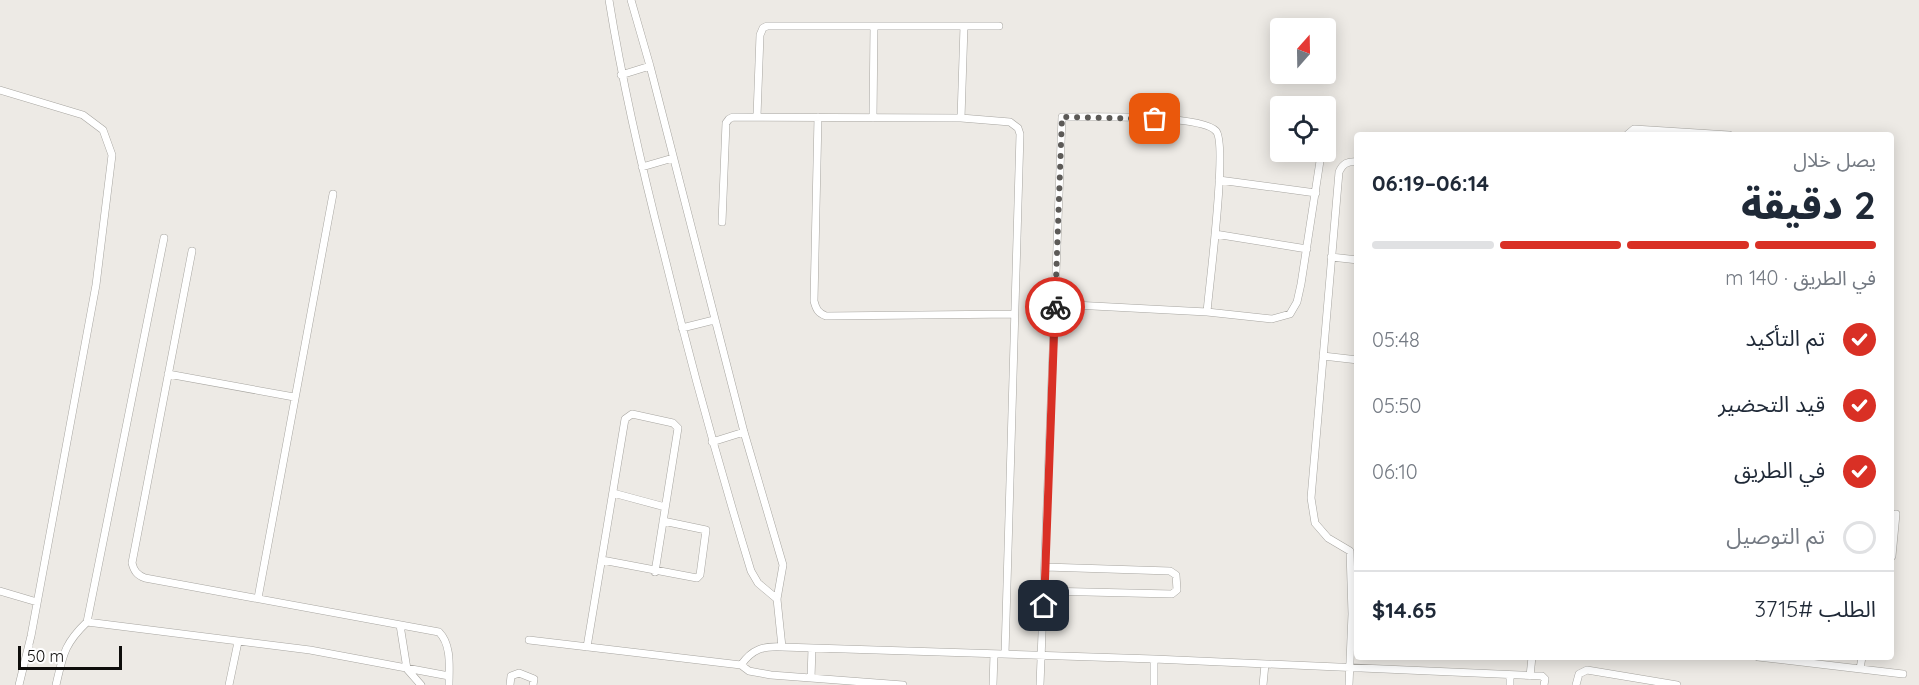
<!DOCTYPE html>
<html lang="ar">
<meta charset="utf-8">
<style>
body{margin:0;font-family:Quicksand,"Noto Sans Arabic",sans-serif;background:#f6f6f7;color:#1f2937;direction:rtl;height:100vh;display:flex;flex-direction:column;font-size:22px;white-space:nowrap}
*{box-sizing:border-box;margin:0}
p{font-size:20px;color:#747a83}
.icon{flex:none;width:33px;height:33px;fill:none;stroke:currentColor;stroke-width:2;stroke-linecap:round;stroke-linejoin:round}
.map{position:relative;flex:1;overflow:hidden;direction:ltr}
.drawer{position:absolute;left:1354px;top:132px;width:540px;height:528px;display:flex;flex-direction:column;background:#fff;border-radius:6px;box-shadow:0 3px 15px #0003;direction:rtl}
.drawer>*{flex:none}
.needle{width:39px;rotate:20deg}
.controls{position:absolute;left:1270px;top:18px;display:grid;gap:12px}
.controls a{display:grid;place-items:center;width:66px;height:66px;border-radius:6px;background:#fff;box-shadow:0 3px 15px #0003;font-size:30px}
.scale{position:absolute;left:18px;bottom:15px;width:104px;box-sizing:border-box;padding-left:6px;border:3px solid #0e0d0b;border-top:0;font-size:16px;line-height:21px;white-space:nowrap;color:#0e0d0b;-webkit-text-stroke:4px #fff;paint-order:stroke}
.pin{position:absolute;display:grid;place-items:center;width:51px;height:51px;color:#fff;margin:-26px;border-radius:12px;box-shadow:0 3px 9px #0006}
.courier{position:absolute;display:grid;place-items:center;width:60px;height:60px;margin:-30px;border:4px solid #d93025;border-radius:50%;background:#fff;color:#222;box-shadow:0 2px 8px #0007}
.headline em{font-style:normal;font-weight:800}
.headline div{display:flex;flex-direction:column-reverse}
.headline{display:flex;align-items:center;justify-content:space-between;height:102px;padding:0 18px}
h1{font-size:39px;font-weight:800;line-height:45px}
.bar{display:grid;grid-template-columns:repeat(4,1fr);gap:9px 6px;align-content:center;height:72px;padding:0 18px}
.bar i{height:8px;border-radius:4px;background:#e0e1e3}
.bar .selected{background:#d93025}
.bar p{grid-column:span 4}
.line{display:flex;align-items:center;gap:15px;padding:0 18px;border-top:2px solid #e0e1e3}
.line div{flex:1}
ol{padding:0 18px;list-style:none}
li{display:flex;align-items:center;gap:18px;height:66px}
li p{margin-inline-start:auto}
li .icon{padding:6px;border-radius:50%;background:#d93025;color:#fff;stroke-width:4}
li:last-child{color:#747a83}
li i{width:33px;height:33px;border:3px solid #e0e1e3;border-radius:50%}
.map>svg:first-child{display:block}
</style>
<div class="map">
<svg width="1919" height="685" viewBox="0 0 1919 685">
<rect width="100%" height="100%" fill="#edeae5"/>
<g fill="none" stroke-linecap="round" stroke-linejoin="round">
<g stroke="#a7a5a0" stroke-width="8">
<path id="service" d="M 609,0 C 623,87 642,169 664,254 C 690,361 719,466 751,571 L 758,583 L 777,599
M 631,0 L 650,66 L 744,432 L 783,565 L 777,599 L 782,647
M 621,75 L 650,66
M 0,90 L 83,115 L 103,130 L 112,155 L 96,285 L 31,636 L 19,685
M 757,116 L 760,35 L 763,28 L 767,26 L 999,26
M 818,117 L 814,301 C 816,309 818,313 826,316 L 1015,314
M 873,118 L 874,26
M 961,118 L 964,26
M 1627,135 L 1634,129 L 1729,135
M 642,167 L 673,158
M 1219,180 L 1316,193
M 722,222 L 726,123 L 729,119 L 733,117 L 961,118 L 1010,122 L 1018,128 L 1020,134 L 1005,654
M 1215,234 L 1307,249
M 192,251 L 132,563 C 134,571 137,575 145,578 L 439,632 C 452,645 449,668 449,685
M 1331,257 L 1358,260
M 1055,304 L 1207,312 L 1272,319 L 1290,314 L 1297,302 L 1301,284 L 1320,161
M 682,328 L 714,320
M 1323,356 L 1358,360
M 168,374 L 294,397
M 712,442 L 744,432
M 613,493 L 665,507
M 1892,556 L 1896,514
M 602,560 L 697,578 L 700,575 L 706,530 L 663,521
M 0,591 L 37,602
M 1044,591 L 1172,594 L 1177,590 L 1176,575 L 1170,571 L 1045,567
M 258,598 L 333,194
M 87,622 L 164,238
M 400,625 L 407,669 L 421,685
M 529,640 L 741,665 L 749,671 L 771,675 L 903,685
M 587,647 L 625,419 L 632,414 L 673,423 L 678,428 L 655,572
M 1758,657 L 1903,674
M 1154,659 L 1154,685
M 741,665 C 752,649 763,646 782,647 L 1154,659 L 1542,676 L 1545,679 L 1544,685
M 1860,669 L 1862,657
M 1530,676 L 1532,657
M 811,678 L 812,648
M 56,685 C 63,655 64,644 87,622 L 310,650 L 449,676
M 229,685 L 238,642
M 510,685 L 511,676 L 519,673 L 534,679 L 533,685
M 993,685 L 994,654
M 1040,685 L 1062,117 C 1088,117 1201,114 1216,131 C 1228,144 1209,287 1207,312
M 1263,685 L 1265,664
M 1349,685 L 1352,614 L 1350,551 L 1328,538 L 1315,523 L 1311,498 L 1339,172 C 1343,163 1348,161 1358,162
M 1510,685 L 1510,675
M 1576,685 L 1579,674 L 1587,670 L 1677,685"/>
</g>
<use href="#service" stroke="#fff" stroke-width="7"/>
</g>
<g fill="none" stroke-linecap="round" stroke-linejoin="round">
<path stroke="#5c5a57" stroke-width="6" stroke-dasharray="0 10.8" d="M 1055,307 L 1062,117 L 1155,119"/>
<path stroke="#d93025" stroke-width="8" d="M 1044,606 L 1055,307"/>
</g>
</svg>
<div class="controls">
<a><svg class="needle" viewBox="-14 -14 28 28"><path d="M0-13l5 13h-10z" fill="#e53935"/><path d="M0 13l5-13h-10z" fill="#747a83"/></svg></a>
<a><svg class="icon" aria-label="locate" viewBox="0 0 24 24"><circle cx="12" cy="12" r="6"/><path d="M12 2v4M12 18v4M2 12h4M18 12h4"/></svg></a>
</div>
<div class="scale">50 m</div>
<div class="pin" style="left:1155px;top:119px;background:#ea580c"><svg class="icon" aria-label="bag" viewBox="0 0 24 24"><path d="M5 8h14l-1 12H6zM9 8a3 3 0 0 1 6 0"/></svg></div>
<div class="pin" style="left:1044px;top:606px;background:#1f2937"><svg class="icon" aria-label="home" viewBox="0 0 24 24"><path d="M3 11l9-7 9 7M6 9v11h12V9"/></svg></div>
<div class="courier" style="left:1055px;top:307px"><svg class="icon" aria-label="bike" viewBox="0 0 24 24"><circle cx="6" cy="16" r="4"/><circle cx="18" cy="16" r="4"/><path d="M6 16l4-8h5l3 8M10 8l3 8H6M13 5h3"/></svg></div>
<section class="drawer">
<div class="headline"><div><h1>2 دقيقة</h1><p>يصل خلال</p></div><em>06:14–06:19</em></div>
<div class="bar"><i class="selected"></i><i class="selected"></i><i class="selected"></i><i></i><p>في الطريق · 140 m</p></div>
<ol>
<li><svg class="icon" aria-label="check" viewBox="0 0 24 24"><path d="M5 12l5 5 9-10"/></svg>تم التأكيد<p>05:48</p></li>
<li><svg class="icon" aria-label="check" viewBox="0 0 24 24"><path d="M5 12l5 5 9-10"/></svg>قيد التحضير<p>05:50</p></li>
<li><svg class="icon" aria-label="check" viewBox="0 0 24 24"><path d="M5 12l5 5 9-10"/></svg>في الطريق<p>06:10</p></li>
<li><i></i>تم التوصيل</li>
</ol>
<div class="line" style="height:78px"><div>الطلب #3715</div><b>$14.65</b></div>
</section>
</div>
